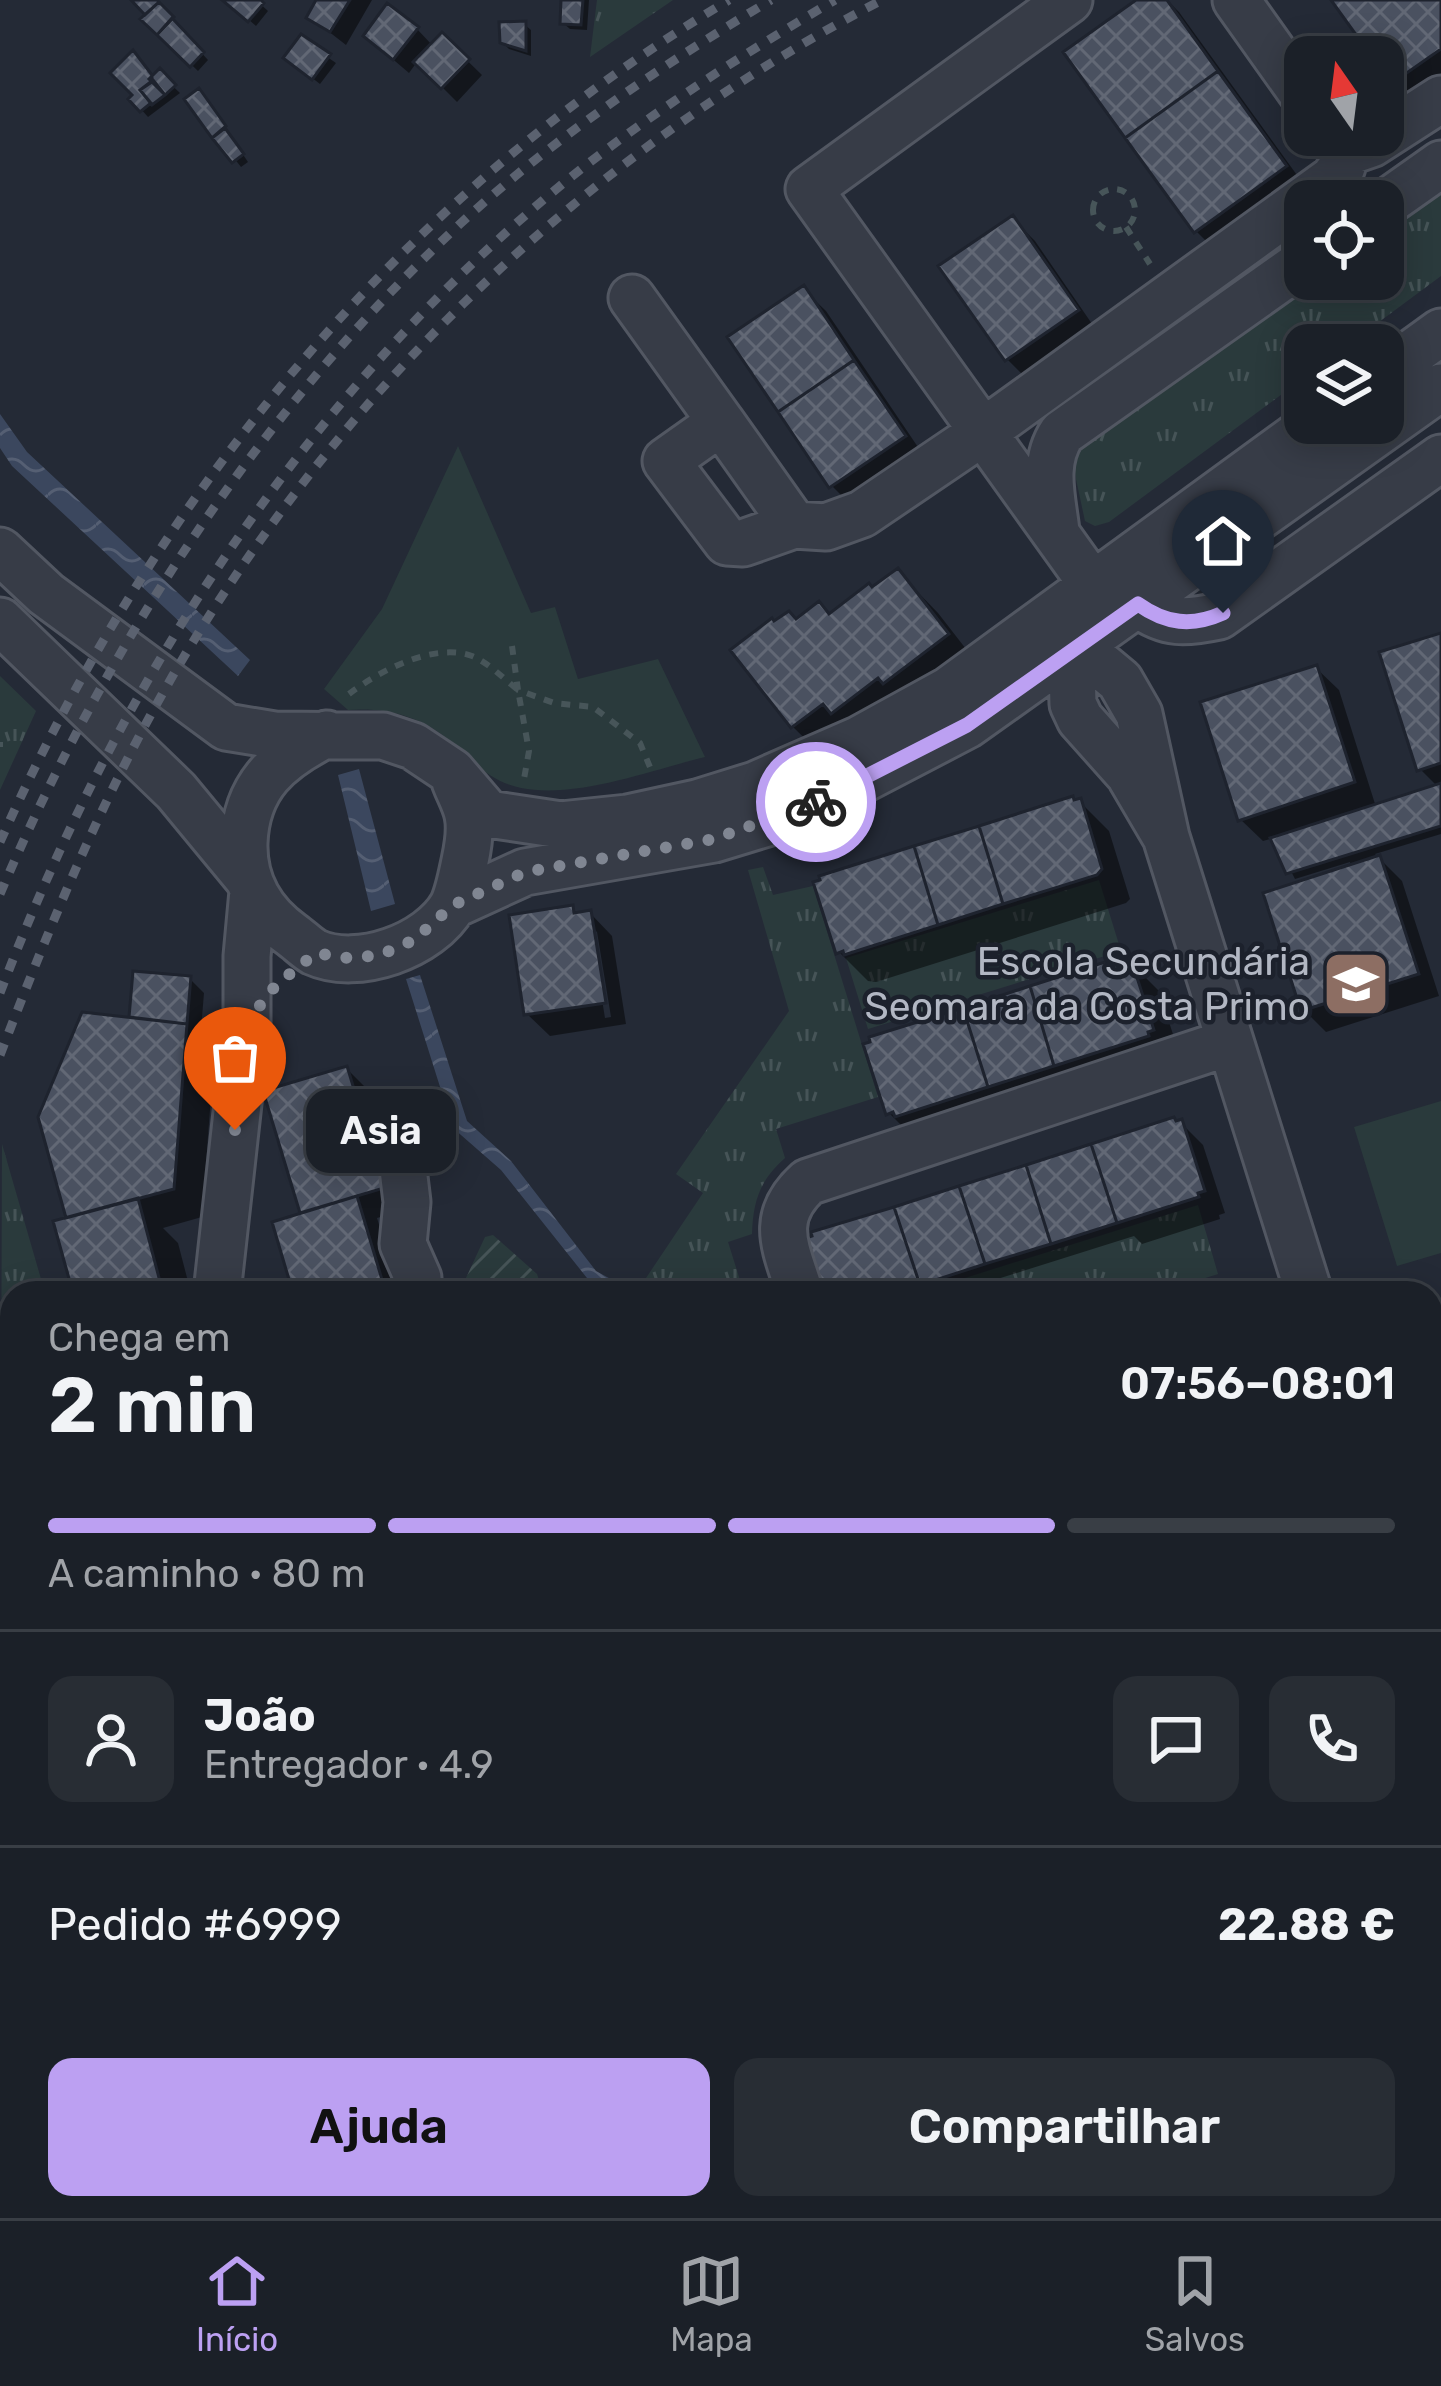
<!DOCTYPE html>
<html lang="pt">
<meta charset="utf-8">
<style>
body{margin:0;font-family:Rubik,sans-serif;background:#282d34;color:#f1f3f6;height:100vh;display:flex;flex-direction:column;font-size:45px;white-space:nowrap}
*{box-sizing:border-box;margin:0}
p{font-size:39px;color:#a0a3a8}
.icon{flex:none;width:66px;height:66px;fill:none;stroke:currentColor;stroke-width:2;stroke-linecap:round;stroke-linejoin:round}
.map{position:relative;flex:1;overflow:hidden}
.details{position:absolute;left:0px;top:1281px;width:1443px;height:939px;display:flex;flex-direction:column;background:#1b2028;border-radius:36px 36px 0 0;box-shadow:0 6px 30px #0003,0 0 0 3px #393e45}
.details>*{flex:none}
.needle{width:78px;rotate:346deg}
.controls{position:absolute;left:1284px;top:36px;display:grid;gap:24px}
.controls a{display:grid;place-items:center;width:120px;height:120px;border-radius:24px;background:#1b2028;box-shadow:0 6px 30px #0003,0 0 0 3px #393e45;font-size:60px}
.pin{position:absolute;display:grid;place-items:center;width:102px;height:102px;color:#fff;margin:-123px -51px;border-radius:50% 50% 50% 0;rotate:-45deg;box-shadow:0 0 12px #0007}
.pin .icon{rotate:45deg}
.courier{position:absolute;display:grid;place-items:center;width:120px;height:120px;margin:-60px;border:9px solid #bca0f2;border-radius:50%;background:#fff;color:#222;box-shadow:0 3px 15px #0007}
.bubble{position:absolute;height:84px;border-radius:24px;background:#1b2028;box-shadow:0 6px 30px #0003,0 0 0 3px #393e45;font-size:39px;font-weight:600;line-height:84px;text-align:center}
.overview em{font-style:normal;font-weight:600}
.overview div{display:flex;flex-direction:column-reverse}
.overview{display:flex;align-items:center;justify-content:space-between;height:204px;padding:0 48px}
h1{font-size:78px;font-weight:600;line-height:90px}
.bar{display:grid;grid-template-columns:repeat(4,1fr);gap:18px 12px;align-content:center;height:144px;padding:0 48px}
.bar i{height:15px;border-radius:9px;background:#393e45}
.bar .on{background:#bca0f2}
.bar p{grid-column:span 4}
.line{display:flex;align-items:center;gap:30px;padding:0 48px;border-top:3px solid #393e45}
.line div{flex:1}
.round{display:grid;place-items:center;flex:none;width:126px;height:126px;border-radius:24px;background:#282d34}
.button{display:flex;gap:24px;margin-top:auto;padding:24px 48px}
.button a{flex:1;height:138px;border-radius:24px;background:#bca0f2;color:#111;font-size:48px;font-weight:600;line-height:138px;text-align:center}
.button a+a{background:#282d34;color:#f1f3f6}
.tabs{display:flex;justify-content:space-around;align-items:center;height:168px;border-top:3px solid #393e45;background:#1b2028;font-size:33px;color:#a0a3a8}
.tabs a{display:grid;justify-items:center;gap:6px}
.tabs .on{color:#bca0f2}
.map>svg:first-child{display:block}
</style>
<div class="map">
<svg width="1441" height="2218" viewBox="0 0 1441 2218">
<defs>
<pattern id="grass-tufts" width="24" height="20" patternUnits="userSpaceOnUse" patternTransform="scale(3)"><rect width="24" height="20" fill="#2a3a3c"/><path d="M3 7l-1-3M5 7V3M7 7l1-3M15 17l-1-3M17 17v-4M19 17l1-3" fill="none" stroke="#465457"/></pattern>
<pattern id="garden-furrows" width="10" height="10" patternUnits="userSpaceOnUse" patternTransform="scale(3)"><rect width="10" height="10" fill="#2a3a3c"/><path d="M-1 1l2-2M0 10L10 0M9 11l2-2" fill="none" stroke="#465457"/></pattern>
<pattern id="water-waves" width="16" height="10" patternUnits="userSpaceOnUse" patternTransform="scale(3)"><rect width="16" height="10" fill="#3b475e"/><path d="M0 5q4-4 8 0t8 0" fill="none" stroke="#555f73"/></pattern>
<pattern id="building-cross-hatch" width="8" height="8" patternUnits="userSpaceOnUse" patternTransform="scale(3)"><rect width="8" height="8" fill="#4a5160"/><path d="M0 0l8 8M0 8l8-8" fill="none" stroke="#626875"/></pattern>
</defs>
<rect width="100%" height="100%" fill="#242a36"/>
<path fill="url(#grass-tufts)" d="M 597,0 L 673,0 L 590,57 Z
M 1441,177 L 1441,276 L 1348,345 L 1305,345 L 1305,377 L 1109,522 L 1095,526 L 1085,521 L 1070,451 L 1305,279 L 1383,279 L 1383,220 Z
M 0,676 L 36,711 L 0,790 Z
M 763,867 L 773,895 L 813,886 L 878,1097 L 776,1129 L 785,1158 C 760,1180 753,1201 752,1234 L 728,1242 L 744,1293 L 640,1293 L 638,1290 L 703,1193 L 676,1174 L 789,1011 L 748,870 Z
M 1099,880 L 1121,951 L 868,1029 L 846,958 Z
M 2,1144 L 45,1293 L 12,1293 L 12,1747 L 0,1751 Z
M 1198,1205 L 1218,1274 L 1158,1293 L 917,1293 Z"/>
<path fill="#2a3a3c" d="M 458,446 L 531,613 L 555,607 L 578,679 L 658,659 L 705,757 C 652,770 576,799 521,788 C 491,782 473,762 452,743 C 423,716 385,707 348,710 L 324,689 L 382,609 Z
M 1441,1101 L 1441,1253 L 1397,1266 L 1354,1127 Z
M 908,2208 L 1329,2208 L 1331,2218 L 913,2218 Z"/>
<path fill="url(#garden-furrows)" d="M 493,1235 L 537,1274 L 543,1293 L 459,1293 L 485,1237 Z"/>
<path fill="url(#water-waves)" d="M 0,414 L 27,452 L 250,660 L 238,676 L 12,466 L 0,448 Z
M 359,769 L 395,904 L 371,911 L 338,775 Z
M 420,975 L 467,1121 L 511,1161 L 596,1271 L 636,1293 L 617,1293 L 587,1278 L 501,1170 L 453,1128 L 406,979 Z"/>
<path fill="#0007" fill-rule="evenodd" d="M 136,0 L 153,0 L 208,60 L 198,71 L 144,19 L 148,14 Z
M 226,0 L 256,0 L 268,11 L 256,26 Z
M 320,0 L 372,0 L 346,45 L 310,17 Z
M 564,0 L 589,0 L 587,30 L 570,29 L 563,23 Z
M 1142,0 L 1167,0 L 1179,12 L 1307,189 L 1218,253 L 1196,231 Z
M 1335,0 L 1441,0 L 1441,86 L 1415,104 L 1393,82 L 1383,68 L 1383,57 L 1375,57 Z
M 524,24 L 531,30 L 531,56 L 509,49 L 502,42 Z
M 417,29 L 433,46 L 442,36 L 482,75 L 457,102 L 417,62 L 409,73 L 382,50 Z
M 301,39 L 336,63 L 320,84 L 294,64 Z
M 159,73 L 180,93 L 148,117 L 132,99 Z
M 205,98 L 248,162 L 241,167 L 188,100 Z
M 1013,219 L 1035,241 L 1099,334 L 1029,381 L 1007,359 Z
M 803,289 L 826,311 L 926,459 L 854,508 L 832,486 Z
M 898,572 L 938,613 L 987,676 L 834,767 L 793,727 L 796,622 L 830,616 Z
M 1441,636 L 1441,834 L 1375,854 L 1402,881 L 1439,996 L 1326,1032 L 1304,1010 L 1351,868 L 1350,862 L 1295,879 L 1274,838 L 1263,841 L 1240,819 L 1316,668 L 1339,690 L 1376,807 L 1438,787 L 1420,769 Z
M 1080,802 L 1109,831 L 1130,899 L 1126,903 L 876,982 L 868,981 L 839,952 Z
M 572,908 L 579,915 L 590,913 L 612,936 L 626,1024 L 550,1036 L 527,1014 ZM 590,925 L 597,932 L 611,1017 L 605,1018 Z
M 1130,962 L 1159,991 L 1181,1059 L 918,1142 L 889,1113 Z
M 190,979 L 204,993 L 200,1042 L 214,1056 L 202,1217 L 163,1228 L 178,1243 L 191,1293 L 76,1293 L 70,1220 L 138,1022 L 133,1016 Z
M 347,1069 L 369,1091 L 405,1210 L 377,1218 L 400,1293 L 297,1293 L 304,1215 L 267,1093 Z
M 1181,1123 L 1203,1145 L 1225,1213 L 1219,1215 L 1220,1219 L 1142,1244 L 1134,1236 L 953,1293 L 826,1293 Z
M 12,1766 L 12,1883 L 0,1881 L 0,1769 Z
M 12,1937 L 12,2021 L 0,2025 L 0,1940 Z
M 12,2120 L 12,2208 L 38,2208 L 0,2217 L 0,2124 Z
M 240,2208 L 356,2208 L 359,2218 L 243,2218 Z
M 542,2208 L 769,2208 L 772,2218 L 508,2218 Z"/>
<path fill="url(#building-cross-hatch)" stroke="#1e232e" stroke-width="3" d="M 131,0 L 157,0 L 159,2 L 145,15 Z
M 222,0 L 261,0 L 264,3 L 248,22 Z
M 316,0 L 350,0 L 330,32 L 306,18 Z
M 561,0 L 583,0 L 581,25 L 560,24 Z
M 1136,0 L 1167,0 L 1218,71 L 1125,138 L 1063,52 Z
M 1331,0 L 1441,0 L 1441,49 L 1391,84 L 1383,73 L 1383,57 L 1372,57 Z
M 159,2 L 174,17 L 157,35 L 140,19 Z
M 387,3 L 419,27 L 393,60 L 363,36 Z
M 172,18 L 204,52 L 190,67 L 157,35 Z
M 526,21 L 526,51 L 500,43 L 499,22 Z
M 442,32 L 470,59 L 441,89 L 413,62 Z
M 301,34 L 331,54 L 312,80 L 283,58 Z
M 133,50 L 152,75 L 152,82 L 140,90 L 151,103 L 140,112 L 128,99 L 132,95 L 110,73 Z
M 160,68 L 176,85 L 165,95 L 149,79 Z
M 1218,71 L 1287,166 L 1194,233 L 1125,138 Z
M 153,80 L 165,95 L 152,105 L 140,90 Z
M 199,88 L 226,126 L 212,138 L 184,99 Z
M 225,128 L 244,154 L 232,163 L 212,138 Z
M 1013,215 L 1079,310 L 1005,361 L 938,266 Z
M 804,285 L 854,360 L 778,412 L 727,337 Z
M 854,360 L 906,436 L 829,488 L 778,412 Z
M 898,568 L 949,634 L 883,684 L 878,678 L 831,714 L 823,704 L 791,728 L 730,650 L 772,618 L 774,621 L 789,611 L 796,619 L 819,601 L 829,614 L 869,583 L 872,587 Z
M 1441,633 L 1441,763 L 1417,771 L 1379,652 Z
M 1317,665 L 1355,782 L 1238,821 L 1200,702 Z
M 1441,783 L 1441,826 L 1286,874 L 1270,838 Z
M 1073,796 L 1074,800 L 1081,798 L 1102,869 L 1097,875 L 1003,904 L 979,826 Z
M 979,826 L 1003,904 L 938,925 L 914,846 Z
M 914,846 L 938,925 L 844,955 L 843,951 L 836,954 L 813,882 L 820,880 L 819,876 Z
M 1380,855 L 1419,974 L 1301,1011 L 1263,893 Z
M 573,905 L 574,913 L 591,910 L 606,1003 L 524,1015 L 509,915 Z
M 1124,956 L 1125,961 L 1131,959 L 1154,1030 L 1148,1032 L 1149,1036 L 1054,1066 L 1030,986 Z
M 133,971 L 191,976 L 187,1024 L 129,1017 Z
M 1030,986 L 1054,1066 L 988,1087 L 963,1008 Z
M 963,1008 L 988,1087 L 895,1117 L 893,1112 L 886,1115 L 863,1044 L 870,1042 L 869,1037 Z
M 82,1012 L 187,1024 L 174,1189 L 66,1218 L 38,1117 Z
M 347,1066 L 384,1188 L 300,1213 L 263,1091 Z
M 1174,1117 L 1176,1121 L 1182,1119 L 1205,1191 L 1198,1193 L 1199,1197 L 1117,1223 L 1091,1144 Z
M 1091,1144 L 1117,1223 L 1051,1244 L 1026,1165 Z
M 1026,1165 L 1051,1244 L 985,1264 L 959,1186 Z
M 959,1186 L 985,1264 L 920,1285 L 894,1207 Z
M 357,1196 L 386,1293 L 293,1293 L 272,1222 Z
M 138,1198 L 163,1293 L 73,1293 L 53,1221 Z
M 894,1207 L 920,1285 L 894,1293 L 823,1293 L 806,1238 L 812,1236 L 811,1232 Z
M 1225,1280 L 1226,1284 L 1234,1282 L 1237,1293 L 1184,1293 Z
M 12,1763 L 12,1852 L 0,1853 L 0,1766 Z
M 12,1934 L 12,2003 L 0,2007 L 0,1937 Z
M 12,2117 L 12,2197 L 0,2200 L 0,2120 Z
M 237,2208 L 329,2208 L 332,2218 L 240,2218 Z
M 533,2208 L 576,2208 L 579,2218 L 508,2218 Z
M 576,2208 L 648,2208 L 651,2218 L 579,2218 Z
M 648,2208 L 742,2208 L 745,2218 L 651,2218 Z"/>
<g fill="none" stroke-linecap="round" stroke-linejoin="round">
<g stroke="#525762" stroke-width="51">
<path id="minor" d="M 1069,0 L 809,189 L 1092,584 L 1071,635 L 1073,704 L 1080,719 L 1129,774 L 1166,837
M 1236,0 L 1305,97
M 1345,153 L 1371,144 L 1441,99
M 1383,205 L 1441,164
M 632,298 L 721,422
M 1383,374 L 1441,332
M 794,525 L 721,422 L 666,461 L 727,542 L 743,543 L 794,525 L 826,527 L 862,514 L 983,432 L 1333,179 L 1342,167 L 1345,153
M 1056,531 C 1052,497 1042,463 1062,433 L 1305,261
M 0,551 L 46,594 L 226,727 L 274,735 L 383,736 L 413,746 L 452,772 L 488,814 L 561,825 L 628,818 L 697,803 L 755,785 L 860,739 L 949,690 L 1315,423
M 1138,604 C 1167,625 1186,623 1219,616 L 1441,458
M 0,621 L 176,791 L 247,877
M 1070,652 L 1102,666 L 1120,681 L 1139,714 L 1166,837 L 1309,1293
M 327,734 C 279,758 246,785 244,843 C 243,882 261,913 292,935 C 299,940 307,948 314,952 C 357,972 430,946 453,905 C 459,892 462,875 465,861 C 468,847 471,829 468,815 C 466,804 459,792 455,781
M 453,905 L 525,872 L 714,839 L 773,821 L 827,798 L 967,725 L 1441,387
M 399,1135 L 407,1202 L 403,1244 L 418,1278 L 415,1293
M 217,1293 L 247,1022 L 247,956 L 253,891
M 800,1293 C 786,1248 768,1218 808,1182 L 1230,1042
M 0,1897 L 12,1893
M 374,2208 L 377,2218
M 790,2208 L 793,2218
M 73,2218 L 108,2208
M 188,2218 L 190,2208"/>
</g>
<path stroke="#475559" stroke-width="6" stroke-dasharray="9 9" stroke-linecap="butt" d="M1093 210a21 21 0 1 1 42 0a21 21 0 1 1-42 0Z
M 1126,227 L 1150,264
M 512,646 L 518,690 L 554,703 L 593,707 L 640,743 L 652,772
M 349,694 C 379,671 434,642 472,656 C 489,663 504,679 518,690 L 529,751 L 524,779
M 0,742 L 0,747
M 1431,2127 L 1441,2129
M 947,2208 L 951,2218
M 1246,2208 L 1261,2218
M 1028,2218 L 1029,2208
M 1177,2218 L 1184,2208
M 1412,2218 L 1413,2208"/>
<use href="#minor" stroke="#373c47" stroke-width="45"/>
<path stroke="#5b6270" stroke-width="9" stroke-dasharray="12 12" stroke-linecap="butt" d="M 0,842 C 154,496 401,195 729,0
M 0,894 C 107,643 260,410 461,223 C 555,137 662,65 771,0
M 0,993 C 120,678 308,390 571,177 C 654,111 743,54 835,0
M 0,1055 C 48,931 98,807 164,691 C 330,398 584,155 882,0"/>
</g>
<g fill="none" stroke-linecap="round" stroke-linejoin="round">
<path stroke="#808692" stroke-width="12" stroke-dasharray="0 21.6" d="M 235,1130 L 247,1022 L 276,985 L 316,953 L 348,958 L 380,955 L 414,940 L 453,905 L 525,872 L 714,839 L 816,802"/>
<path stroke="#bca0f2" stroke-width="15" d="M 816,802 L 967,725 L 1138,604 C 1166,624 1192,627 1223,613"/>
</g>
<defs>
<g id="school-square" transform="scale(3.45)"><rect x="-9" y="-9" width="18" height="18" rx="4" fill="#8d6e63" stroke="#1c212c"/><path d="M0-5L7-2L0 1L-7-2ZM-4 1L0 2.5L4 1V4Q0 6-4 4Z" fill="#fff"/></g>
</defs>
<g fill-rule="evenodd">
<use href="#school-square" x="1356" y="984"/>
</g>
<g text-anchor="middle" dominant-baseline="central" stroke-width="9" stroke-linejoin="round" paint-order="stroke">
<g font-size="39" fill="#b2b7c3" stroke="#1c212c" text-anchor="end">
<text x="1310" y="962">Escola Secundária<tspan x="1310" dy="45">Seomara da Costa Primo</tspan></text>
</g>
</g>
</svg>
<div class="controls">
<a><svg class="needle" viewBox="-14 -14 28 28"><path d="M0-13l5 13h-10z" fill="#e53935"/><path d="M0 13l5-13h-10z" fill="#a0a3a8"/></svg></a>
<a><svg class="icon" aria-label="locate" viewBox="0 0 24 24"><circle cx="12" cy="12" r="6"/><path d="M12 2v4M12 18v4M2 12h4M18 12h4"/></svg></a>
<a><svg class="icon" aria-label="layers" viewBox="0 0 24 24"><path d="M12 4l9 5-9 5-9-5zM3 14l9 5 9-5"/></svg></a>
</div>
<div class="pin" style="left:235px;top:1130px;background:#ea580c"><svg class="icon" aria-label="bag" viewBox="0 0 24 24"><path d="M5 8h14l-1 12H6zM9 8a3 3 0 0 1 6 0"/></svg></div>
<div class="pin" style="left:1223px;top:613px;background:#1f2937"><svg class="icon" aria-label="home" viewBox="0 0 24 24"><path d="M3 11l9-7 9 7M6 9v11h12V9"/></svg></div>
<div class="courier" style="left:816px;top:802px"><svg class="icon" aria-label="bike" viewBox="0 0 24 24"><circle cx="6" cy="16" r="4"/><circle cx="18" cy="16" r="4"/><path d="M6 16l4-8h5l3 8M10 8l3 8H6M13 5h3"/></svg></div>
<div class="bubble" style="left:306px;top:1089px;width:150px">Asia</div>
<section class="details">
<div class="overview"><div><h1>2 min</h1><p>Chega em</p></div><em>07:56–08:01</em></div>
<div class="bar"><i class="on"></i><i class="on"></i><i class="on"></i><i></i><p>A caminho · 80 m</p></div>
<div class="line" style="height:216px"><a class="round"><svg class="icon" aria-label="person" viewBox="0 0 24 24"><circle cx="12" cy="8" r="4"/><path d="M4 21q1-7 8-7t8 7"/></svg></a><div><b>João</b><p>Entregador · 4.9</p></div><a class="round"><svg class="icon" aria-label="chat" viewBox="0 0 24 24"><path d="M4 5h16v11H9l-5 4z"/></svg></a><a class="round"><svg class="icon" aria-label="phone" viewBox="0 0 24 24"><path d="M5 4h4l2 5-3 2q2 4 5 5l2-3 5 2v4C11 20 4 13 5 4z"/></svg></a></div>
<div class="line" style="height:156px"><div>Pedido #6999</div><b>22.88 €</b></div>
<div class="button"><a>Ajuda</a><a>Compartilhar</a></div>
</section>
</div>
<nav class="tabs">
<a class="on"><svg class="icon" aria-label="home" viewBox="0 0 24 24"><path d="M3 11l9-7 9 7M6 9v11h12V9"/></svg>Início</a>
<a><svg class="icon" aria-label="map" viewBox="0 0 24 24"><path d="M3 6l6-2 6 2 6-2v14l-6 2-6-2-6 2zM9 4v14M15 6v14"/></svg>Mapa</a>
<a><svg class="icon" aria-label="saved" viewBox="0 0 24 24"><path d="M7 4h10v16l-5-4-5 4z"/></svg>Salvos</a>
</nav>
